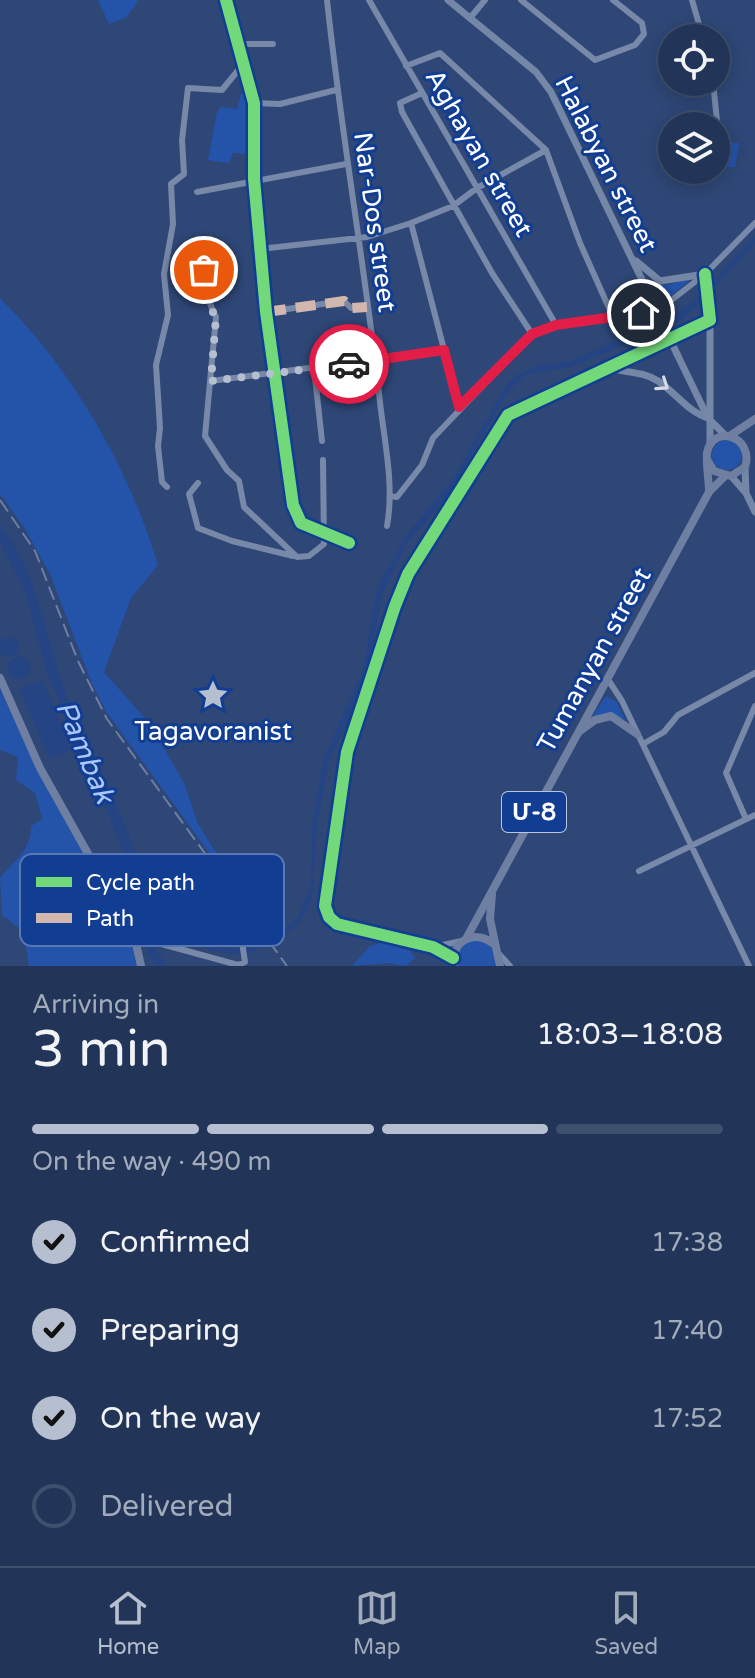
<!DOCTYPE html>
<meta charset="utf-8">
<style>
body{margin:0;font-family:"Varela Round","Noto Sans Armenian",sans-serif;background:#2a3d5e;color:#f1f3f6;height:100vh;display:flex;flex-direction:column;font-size:30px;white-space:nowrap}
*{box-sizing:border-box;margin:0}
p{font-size:26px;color:#a2abba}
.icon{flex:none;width:44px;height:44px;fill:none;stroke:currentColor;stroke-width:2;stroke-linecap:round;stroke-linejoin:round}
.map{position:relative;height:966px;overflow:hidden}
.panel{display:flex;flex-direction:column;background:#223558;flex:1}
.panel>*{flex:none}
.buttons{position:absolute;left:658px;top:24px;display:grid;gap:16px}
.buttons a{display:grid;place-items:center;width:72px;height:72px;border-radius:50%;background:#223558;box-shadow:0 4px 20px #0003,0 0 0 2px #3f506e;font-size:40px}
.pin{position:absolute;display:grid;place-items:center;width:68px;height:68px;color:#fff;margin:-34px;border:4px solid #fff;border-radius:50%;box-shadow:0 2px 8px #0007}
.courier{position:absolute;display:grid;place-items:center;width:80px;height:80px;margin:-40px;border:6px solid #e11d48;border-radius:50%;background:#fff;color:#222;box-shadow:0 2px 10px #0007}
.headline em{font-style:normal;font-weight:600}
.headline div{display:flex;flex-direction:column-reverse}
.headline{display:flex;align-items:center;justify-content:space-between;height:136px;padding:0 32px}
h1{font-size:52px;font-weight:600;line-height:60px}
.bar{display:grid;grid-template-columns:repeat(4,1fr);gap:12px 8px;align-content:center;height:96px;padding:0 32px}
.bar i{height:10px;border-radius:6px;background:#3f506e}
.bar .on{background:#b6bfcf}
.bar p{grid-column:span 4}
ol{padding:0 32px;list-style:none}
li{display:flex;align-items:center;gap:24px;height:88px}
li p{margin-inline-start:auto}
li .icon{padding:8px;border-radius:50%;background:#b6bfcf;color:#111;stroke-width:4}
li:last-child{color:#a2abba}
li i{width:44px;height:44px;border:4px solid #3f506e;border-radius:50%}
.dock{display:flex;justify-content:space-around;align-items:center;height:112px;border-top:2px solid #3f506e;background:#223558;font-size:22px;color:#a2abba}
.dock a{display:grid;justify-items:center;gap:4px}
.dock .on{color:#b6bfcf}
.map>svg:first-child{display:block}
</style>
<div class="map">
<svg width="755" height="966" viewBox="0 0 755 966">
<rect width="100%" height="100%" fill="#2e4776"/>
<path fill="#2453aa" d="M 98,0 L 138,0 L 138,1 L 127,17 L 109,24 Z
M 241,94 L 248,94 L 250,99 L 250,150 L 245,154 L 233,153 L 229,163 L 208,160 L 217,112 L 221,107 L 237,109 Z
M 722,143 L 739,143 L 735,167 L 722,167 Z
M 692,278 L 665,301 L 654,290 L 655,283 L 669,285 Z
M 0,298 C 73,370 129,468 158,565 L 131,598 L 104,672 L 151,725 L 185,785 L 198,824 L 235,883 L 252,886 L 261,909 L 254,909 L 243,899 L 107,713 L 92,684 L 50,574 L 25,529 L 0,494 Z
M712 455a15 15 0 1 1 30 0a15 15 0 1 1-30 0Z
M 0,689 L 41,777 L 123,912 L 137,966 L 29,966 L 24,932 L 2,915 L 0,878 C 14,860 31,851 31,826 L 42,819 L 35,793 L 16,780 L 18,757 L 0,750 Z
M 606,696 L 616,701 L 626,721 L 622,718 L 589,722 Z
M 471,939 L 484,940 L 494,950 L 495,966 L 457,966 L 457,952 Z
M 387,941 L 410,950 L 415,958 L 406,966 L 387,963 L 352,966 L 370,946 Z"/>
<path fill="#254484" d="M 755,237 L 755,244 L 683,320 L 571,367 L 525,375 L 508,392 L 445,500 L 407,543 L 382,595 L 371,655 L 354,709 L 329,760 L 317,824 L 313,891 L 309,907 L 297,926 L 249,954 L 233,954 L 212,951 L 186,940 L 172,929 L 156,909 L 161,920 L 155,948 L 167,966 L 157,966 L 147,953 L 154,921 L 47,673 L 26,594 L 0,543 L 0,525 C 39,574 46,645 69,702 C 94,765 132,827 148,894 L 181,931 L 223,948 L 249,948 L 265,942 L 297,919 L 311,885 L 312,824 L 324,757 L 363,670 L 377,588 L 406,535 L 451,482 L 505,387 L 516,375 L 537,366 L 571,361 L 678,313 L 699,296 Z
M-1 647a10 10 0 1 1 20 0a10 10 0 1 1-20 0Z
M8 668a11 11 0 1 1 22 0a11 11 0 1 1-22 0Z
M 42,680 L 72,749 L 50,759 L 19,689 Z"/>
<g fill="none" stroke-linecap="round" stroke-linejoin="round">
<path stroke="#7788a9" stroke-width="6" d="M 226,0 L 254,103 L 254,179 L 266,312 L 293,505 L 301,523 L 349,543
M 327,0 C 341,131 364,262 379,393 C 383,436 395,483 387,526
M 369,0 L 556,325
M 521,0 L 595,60 L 635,45 L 644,34 L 642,23 L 613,0
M 692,0 L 703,38
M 470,18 L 485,0
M 239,44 L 273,44
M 406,66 L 440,53 L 546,150 L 580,243 L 613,317
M 713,82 L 719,140
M 422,93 L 400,103 L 402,112 L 492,273 L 532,334
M 254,103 L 280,104 L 336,90
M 197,192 L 346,164
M 411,223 L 459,407
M 260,249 L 367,237 L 411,223 L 453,206 L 477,188 L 546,150
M 208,256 C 203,275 206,299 216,317 L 205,436 L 227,470 L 239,481 L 244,507 L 297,557 L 309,556 L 324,544 L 323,460
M 266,312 L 344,301 L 351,308 L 367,307
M 314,368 L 322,441
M 211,381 L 444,350
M 198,483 L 189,494 L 198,528 L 232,541 L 293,556
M 167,487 L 162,482 L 158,446 L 160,428 L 156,365 L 168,315 L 164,274 L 173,224 L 171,184 L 184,174 L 182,140 L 188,88 L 222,90 L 244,63
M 390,496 L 397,497 L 422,465 L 433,438 L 532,334 L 556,325 L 641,313 L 664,306 L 705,274 L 755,223
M 607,678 L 622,701 L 749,966
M 643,744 L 664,732 L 678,715 L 755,673
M 746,819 L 726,773 L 755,706
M 639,871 L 755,815
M 136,937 L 238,965 L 245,962 L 242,942
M 433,947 L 462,941
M 500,955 L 510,966
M 453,958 L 433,947 L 337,924 L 329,917 L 325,906 L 347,752 L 395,606 L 408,574 L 508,415 L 710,320 L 705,274"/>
<path stroke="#7587a7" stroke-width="7" d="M 448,0 L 536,72 L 551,92 L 647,290
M 636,261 L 660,281 L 705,274
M 710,320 L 710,445
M 677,354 L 708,418 L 725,435
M 609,368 C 626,373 642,371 658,381 C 676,393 688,412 708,418
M 745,467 L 746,493
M 731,476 L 746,493 L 755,512"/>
<path stroke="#6e7fa1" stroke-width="8" d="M 731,435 L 755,419
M 708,461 L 714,471 L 731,476 L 745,467 C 755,436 712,423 707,453 C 706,465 709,480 709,492
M 0,678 L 40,768 L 91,859 L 130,917 L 141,966
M 580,731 L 595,720 L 611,716 L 637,734
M 492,894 L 490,919 L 500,966
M 466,939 L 709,492 L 725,476
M 454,966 C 450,940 476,928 495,945"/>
<path stroke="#6e7fa1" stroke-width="2" stroke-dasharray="14 6" stroke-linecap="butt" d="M 0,500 L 35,551 L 78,661 L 107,719 L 287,966"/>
<path stroke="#7587a7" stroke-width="7" d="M 647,290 L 677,354"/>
<path stroke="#d1b7ad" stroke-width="10" stroke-dasharray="20 10" stroke-linecap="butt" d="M 266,312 L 344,301 L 351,308 L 367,307"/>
<g stroke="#113d93" stroke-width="17">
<path id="cycleway" d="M 226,0 L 254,103 L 254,179 L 266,312 L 293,505 L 301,523 L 349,543
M 453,958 L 433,947 L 337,924 L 329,917 L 325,906 L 347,752 L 395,606 L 408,574 L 508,415 L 710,320 L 705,274"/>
</g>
<use href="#cycleway" stroke="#71d979" stroke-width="12"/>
</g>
<defs><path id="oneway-chevron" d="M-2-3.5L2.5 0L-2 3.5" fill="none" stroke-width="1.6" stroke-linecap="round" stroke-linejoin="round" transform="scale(2)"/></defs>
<use stroke="#d6dbe5" href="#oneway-chevron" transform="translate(663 385) rotate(34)"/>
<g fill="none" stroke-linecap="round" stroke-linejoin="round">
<path stroke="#b6bfcf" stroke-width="8" stroke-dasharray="0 14.4" d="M 204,270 L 210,307 L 216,317 L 211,381 L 349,364"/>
<path stroke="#e11d48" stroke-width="10" d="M 349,364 L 444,350 L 459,407 L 532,334 L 556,325 L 641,313"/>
</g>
<defs>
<g id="sight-bare" transform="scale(2.4)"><path d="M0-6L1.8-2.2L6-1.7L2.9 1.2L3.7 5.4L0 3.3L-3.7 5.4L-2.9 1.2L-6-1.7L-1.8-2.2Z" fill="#b6bfcf" stroke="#113d93" stroke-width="2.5" paint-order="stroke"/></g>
</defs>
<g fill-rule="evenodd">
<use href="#sight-bare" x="213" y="695"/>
</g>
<g text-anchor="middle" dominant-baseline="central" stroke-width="6" stroke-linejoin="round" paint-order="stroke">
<rect fill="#113d93" stroke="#b8c5df" stroke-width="2" x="502" y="792" width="64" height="40" rx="6"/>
<g font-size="24" font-weight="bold" fill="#fff">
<text x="534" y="812">Մ-8</text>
</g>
<g font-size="26" fill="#fff" stroke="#113d93">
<text transform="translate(479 153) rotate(60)">Aghayan street</text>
<text transform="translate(606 164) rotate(63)">Halabyan street</text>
<text transform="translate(375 222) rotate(82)">Nar-Dos street</text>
<text transform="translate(594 660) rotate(-61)">Tumanyan street</text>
</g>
<g font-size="26" fill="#fff" stroke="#113d93">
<text x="213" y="731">Tagavoranist</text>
</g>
<g font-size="28" font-style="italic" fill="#aac7fa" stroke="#113d93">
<text transform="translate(85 752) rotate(67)">Pambak</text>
</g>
</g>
<rect x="20" y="854" width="264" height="92" rx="12" fill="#113d93" stroke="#5877b3" stroke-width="2"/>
<rect x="36" y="877" width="36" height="10" fill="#71d979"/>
<rect x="36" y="913" width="36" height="10" fill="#d1b7ad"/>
<g font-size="22" fill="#fff">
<text x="86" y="890">Cycle path</text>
<text x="86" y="926">Path</text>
</g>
</svg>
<div class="buttons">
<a><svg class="icon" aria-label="locate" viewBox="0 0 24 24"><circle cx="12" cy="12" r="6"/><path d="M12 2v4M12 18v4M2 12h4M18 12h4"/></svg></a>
<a><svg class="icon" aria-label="layers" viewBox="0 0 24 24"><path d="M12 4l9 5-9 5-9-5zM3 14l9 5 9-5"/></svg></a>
</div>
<div class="pin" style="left:204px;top:270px;background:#ea580c"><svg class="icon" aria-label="bag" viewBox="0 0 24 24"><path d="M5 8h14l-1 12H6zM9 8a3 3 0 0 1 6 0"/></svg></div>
<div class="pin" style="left:641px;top:313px;background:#1f2937"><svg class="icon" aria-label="home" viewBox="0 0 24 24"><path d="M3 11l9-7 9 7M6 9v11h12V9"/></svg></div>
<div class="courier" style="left:349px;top:364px"><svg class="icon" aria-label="car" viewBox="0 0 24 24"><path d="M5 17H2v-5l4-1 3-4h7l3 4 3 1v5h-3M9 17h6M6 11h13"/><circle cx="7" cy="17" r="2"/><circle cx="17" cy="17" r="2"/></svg></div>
</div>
<section class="panel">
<div class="headline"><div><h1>3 min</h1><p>Arriving in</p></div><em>18:03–18:08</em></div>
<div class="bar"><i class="on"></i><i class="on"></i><i class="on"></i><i></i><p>On the way · 490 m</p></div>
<ol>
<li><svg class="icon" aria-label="check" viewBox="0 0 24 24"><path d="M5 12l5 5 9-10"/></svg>Confirmed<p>17:38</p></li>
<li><svg class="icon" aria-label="check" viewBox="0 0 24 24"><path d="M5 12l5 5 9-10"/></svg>Preparing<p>17:40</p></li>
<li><svg class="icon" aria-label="check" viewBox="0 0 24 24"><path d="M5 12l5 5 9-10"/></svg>On the way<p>17:52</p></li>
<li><i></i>Delivered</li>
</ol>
</section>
<nav class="dock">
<a class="on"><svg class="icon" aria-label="home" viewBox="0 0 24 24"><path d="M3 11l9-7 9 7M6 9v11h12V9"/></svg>Home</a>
<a><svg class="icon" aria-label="map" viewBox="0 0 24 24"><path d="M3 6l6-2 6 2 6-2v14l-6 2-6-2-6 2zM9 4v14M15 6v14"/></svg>Map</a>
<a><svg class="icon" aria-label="saved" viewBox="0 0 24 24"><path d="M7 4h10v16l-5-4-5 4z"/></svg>Saved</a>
</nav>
